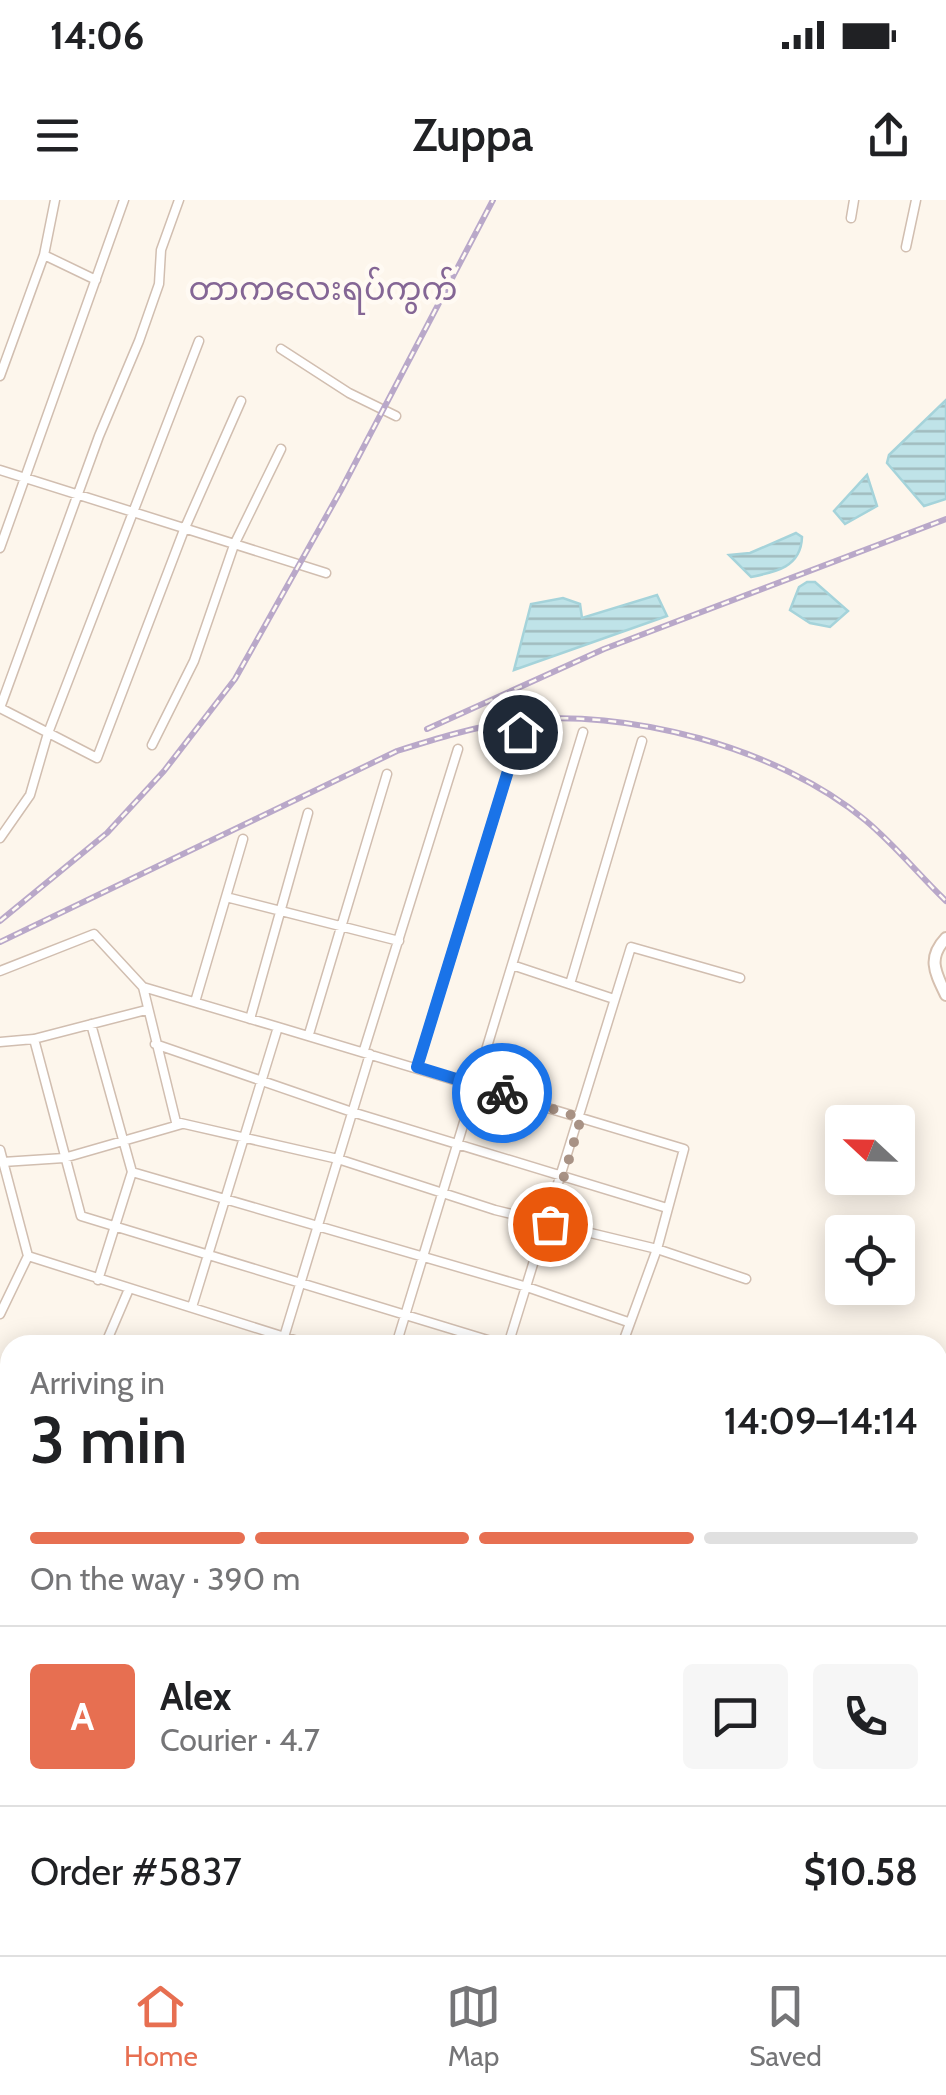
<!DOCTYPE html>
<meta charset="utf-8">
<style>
body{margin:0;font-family:Cabin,"Noto Sans Myanmar",sans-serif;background:#f6f6f6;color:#202124;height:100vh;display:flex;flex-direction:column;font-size:38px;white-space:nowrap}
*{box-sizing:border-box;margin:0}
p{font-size:32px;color:#757577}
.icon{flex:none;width:55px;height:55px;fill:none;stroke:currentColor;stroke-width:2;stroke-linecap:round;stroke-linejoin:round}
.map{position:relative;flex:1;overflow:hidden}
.drawer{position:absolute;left:0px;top:1135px;width:948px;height:620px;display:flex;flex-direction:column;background:#fff;border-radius:30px 30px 0 0;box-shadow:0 5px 25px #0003}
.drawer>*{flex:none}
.needle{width:65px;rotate:292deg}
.fabs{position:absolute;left:825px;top:905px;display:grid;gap:20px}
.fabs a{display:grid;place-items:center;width:90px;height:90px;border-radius:10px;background:#fff;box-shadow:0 5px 25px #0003;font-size:50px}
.pin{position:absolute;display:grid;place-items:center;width:85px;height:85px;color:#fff;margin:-42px;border:5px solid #fff;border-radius:50%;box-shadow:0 2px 10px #0007}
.courier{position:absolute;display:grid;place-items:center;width:100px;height:100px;margin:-50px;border:8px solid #1a73e8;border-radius:50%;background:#fff;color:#222;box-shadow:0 2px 12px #0007}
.summary em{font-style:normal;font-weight:600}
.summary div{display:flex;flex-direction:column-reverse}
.summary{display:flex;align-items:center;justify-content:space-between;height:170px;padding:0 30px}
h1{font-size:65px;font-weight:600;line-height:75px}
.bar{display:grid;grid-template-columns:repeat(4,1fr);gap:15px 10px;align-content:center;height:120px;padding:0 30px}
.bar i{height:12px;border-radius:8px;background:#e0e0e0}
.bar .current{background:#e76f51}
.bar p{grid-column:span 4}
.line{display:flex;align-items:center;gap:25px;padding:0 30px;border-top:2px solid #e0e0e0}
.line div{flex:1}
.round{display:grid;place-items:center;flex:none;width:105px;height:105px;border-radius:10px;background:#f6f6f6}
.status{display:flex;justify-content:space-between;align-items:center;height:70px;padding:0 50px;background:#fff;direction:ltr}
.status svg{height:28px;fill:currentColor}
header{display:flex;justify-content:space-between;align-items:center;height:130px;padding:0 30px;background:#fff;font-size:45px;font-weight:600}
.tabs{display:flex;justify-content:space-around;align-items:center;height:140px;border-top:2px solid #e0e0e0;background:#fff;font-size:28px;color:#757577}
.tabs a{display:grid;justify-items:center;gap:5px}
.tabs .current{color:#e76f51}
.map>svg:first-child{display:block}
</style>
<div class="status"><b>14:06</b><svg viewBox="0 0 49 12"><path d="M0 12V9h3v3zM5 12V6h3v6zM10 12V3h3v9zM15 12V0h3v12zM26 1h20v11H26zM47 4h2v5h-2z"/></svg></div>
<header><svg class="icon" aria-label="menu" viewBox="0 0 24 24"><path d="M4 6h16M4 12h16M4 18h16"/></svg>Zuppa<svg class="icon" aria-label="share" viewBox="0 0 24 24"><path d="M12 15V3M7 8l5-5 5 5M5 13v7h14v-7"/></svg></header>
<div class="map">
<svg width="946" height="1755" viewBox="0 0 946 1755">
<defs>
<pattern id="water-rules" width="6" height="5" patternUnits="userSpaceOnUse" patternTransform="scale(2.5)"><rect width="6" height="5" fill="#bfe3e8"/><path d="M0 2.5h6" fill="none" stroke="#a0bbbe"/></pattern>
</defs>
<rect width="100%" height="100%" fill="#fdf6ec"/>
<path fill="#fbdfe3" d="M 10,1354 L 10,1581 L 0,1563 L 0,1376 Z"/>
<path fill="url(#water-rules)" stroke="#a5d3da" stroke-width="2.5" d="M 946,200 L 946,299 L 924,306 L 887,263 L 889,255 Z
M 867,275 L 877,306 L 845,324 L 834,311 Z
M 796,333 L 802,337 C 801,367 776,372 751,377 L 729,355 L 750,353 Z
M 807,382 L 815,382 L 848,411 L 830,427 L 810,423 L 790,410 L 799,387 Z
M 657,395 L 667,416 L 514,470 L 531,404 L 563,398 L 580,404 L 582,418 Z"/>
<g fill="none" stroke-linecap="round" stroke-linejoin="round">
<g stroke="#d1beb0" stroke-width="11">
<path id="street" d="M 851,18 L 854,0
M 906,47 L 916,0
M 44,55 L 96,80
M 281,149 L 349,193 L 396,216
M 0,176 L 44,55 L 55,0
M 0,270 L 326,373
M 0,348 L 124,0
M 0,508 L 99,236 L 139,141 L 159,84 L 161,50 L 179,0
M 0,508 L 97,558 L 184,330 L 241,201
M 152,545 L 194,461 L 234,345 L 281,249
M 0,638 L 30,595 L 48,533 L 199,141
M 226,697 L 399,741
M 512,765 L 614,799
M 0,771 L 94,734 L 143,787 L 278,827
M 570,784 L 642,541
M 143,787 L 176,922 L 338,959 L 495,1010 L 657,1049 L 746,1079
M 195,802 L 243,639
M 250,819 L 308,613
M 91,824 L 132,972 L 98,1080
M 309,834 L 387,574
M 34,839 L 81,1016 L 504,1145
M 0,842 L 34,839 L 146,810
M 155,844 L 352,912 L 667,1008
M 364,850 L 458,549
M 417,867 L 520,532
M 0,950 L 28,1056 L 310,1145
M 3,962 L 64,958 L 182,924
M 132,972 L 527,1087 L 628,1122
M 192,1107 L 278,827 L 684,949 L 657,1049 L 622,1145
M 0,1114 L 28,1056
M 284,1137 L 370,854
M 105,1145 L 129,1089
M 396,1145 L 583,532
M 508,1145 L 631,747 L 740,778
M 0,1279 L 10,1281
M 0,1362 L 10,1342
M 0,1501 L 10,1495
M 0,1581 L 10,1599
M 95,1745 L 101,1755
M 224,1755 L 234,1745"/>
</g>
<g stroke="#d6c0b0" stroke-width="14">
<path id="secondary" d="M 946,738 C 927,758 935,772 946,795"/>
</g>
<use href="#street" stroke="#fff" stroke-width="8"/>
<use href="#secondary" stroke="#fff" stroke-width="10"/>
<g stroke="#b9a8c9" stroke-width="6">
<path id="rail" d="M 427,529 L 604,449 L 946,319
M 0,721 L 107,633 L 164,571 L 235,479 L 341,290 L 493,0
M 0,742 L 397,551 C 435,539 474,527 514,521 C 626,507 779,548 865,620 C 894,644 919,675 946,701"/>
</g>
<use href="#rail" stroke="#fffaf3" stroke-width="2.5" stroke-dasharray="8" stroke-linecap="butt"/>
</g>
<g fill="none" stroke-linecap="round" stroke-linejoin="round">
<path stroke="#a89285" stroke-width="10" stroke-dasharray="0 18" d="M 502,893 L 581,918 L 550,1024"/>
<path stroke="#1a73e8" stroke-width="12" d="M 502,893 L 417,867 L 520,532"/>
</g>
<g text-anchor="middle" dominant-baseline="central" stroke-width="9" stroke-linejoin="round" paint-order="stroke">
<g font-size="32" fill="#846695" stroke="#fffaf3">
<text x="323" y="88">တာကလေးရပ်ကွက်</text>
</g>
</g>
</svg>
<div class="fabs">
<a><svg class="needle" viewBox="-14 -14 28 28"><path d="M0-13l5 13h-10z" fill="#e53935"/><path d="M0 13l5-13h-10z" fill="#757577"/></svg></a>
<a><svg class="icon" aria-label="locate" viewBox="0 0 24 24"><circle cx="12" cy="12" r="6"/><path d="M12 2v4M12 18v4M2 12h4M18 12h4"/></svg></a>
</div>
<div class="pin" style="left:550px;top:1024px;background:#ea580c"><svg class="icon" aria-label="bag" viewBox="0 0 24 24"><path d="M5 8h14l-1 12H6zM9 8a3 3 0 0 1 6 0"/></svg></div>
<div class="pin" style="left:520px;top:532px;background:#1f2937"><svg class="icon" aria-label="home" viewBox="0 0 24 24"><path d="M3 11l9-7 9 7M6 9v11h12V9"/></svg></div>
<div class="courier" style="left:502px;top:893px"><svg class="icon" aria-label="bike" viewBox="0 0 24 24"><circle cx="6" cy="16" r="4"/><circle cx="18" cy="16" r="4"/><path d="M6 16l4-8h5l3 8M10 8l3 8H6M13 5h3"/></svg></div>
<section class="drawer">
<div class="summary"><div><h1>3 min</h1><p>Arriving in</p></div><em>14:09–14:14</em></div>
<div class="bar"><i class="current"></i><i class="current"></i><i class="current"></i><i></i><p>On the way · 390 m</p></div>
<div class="line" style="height:180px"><b class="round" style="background:#e76f51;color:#fff">A</b><div><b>Alex</b><p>Courier · 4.7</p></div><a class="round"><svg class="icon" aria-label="chat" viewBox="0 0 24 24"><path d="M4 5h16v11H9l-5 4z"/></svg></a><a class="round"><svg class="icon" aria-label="phone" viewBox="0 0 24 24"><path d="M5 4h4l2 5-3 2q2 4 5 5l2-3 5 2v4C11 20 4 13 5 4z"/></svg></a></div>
<div class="line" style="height:130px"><div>Order #5837</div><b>$10.58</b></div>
</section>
</div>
<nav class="tabs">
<a class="current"><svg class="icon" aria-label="home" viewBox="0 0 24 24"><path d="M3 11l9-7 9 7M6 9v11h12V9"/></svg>Home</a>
<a><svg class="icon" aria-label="map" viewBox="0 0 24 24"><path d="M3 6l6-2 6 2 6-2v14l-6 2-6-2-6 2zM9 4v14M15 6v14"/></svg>Map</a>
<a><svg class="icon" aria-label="saved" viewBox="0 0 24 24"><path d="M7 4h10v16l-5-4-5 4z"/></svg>Saved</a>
</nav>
